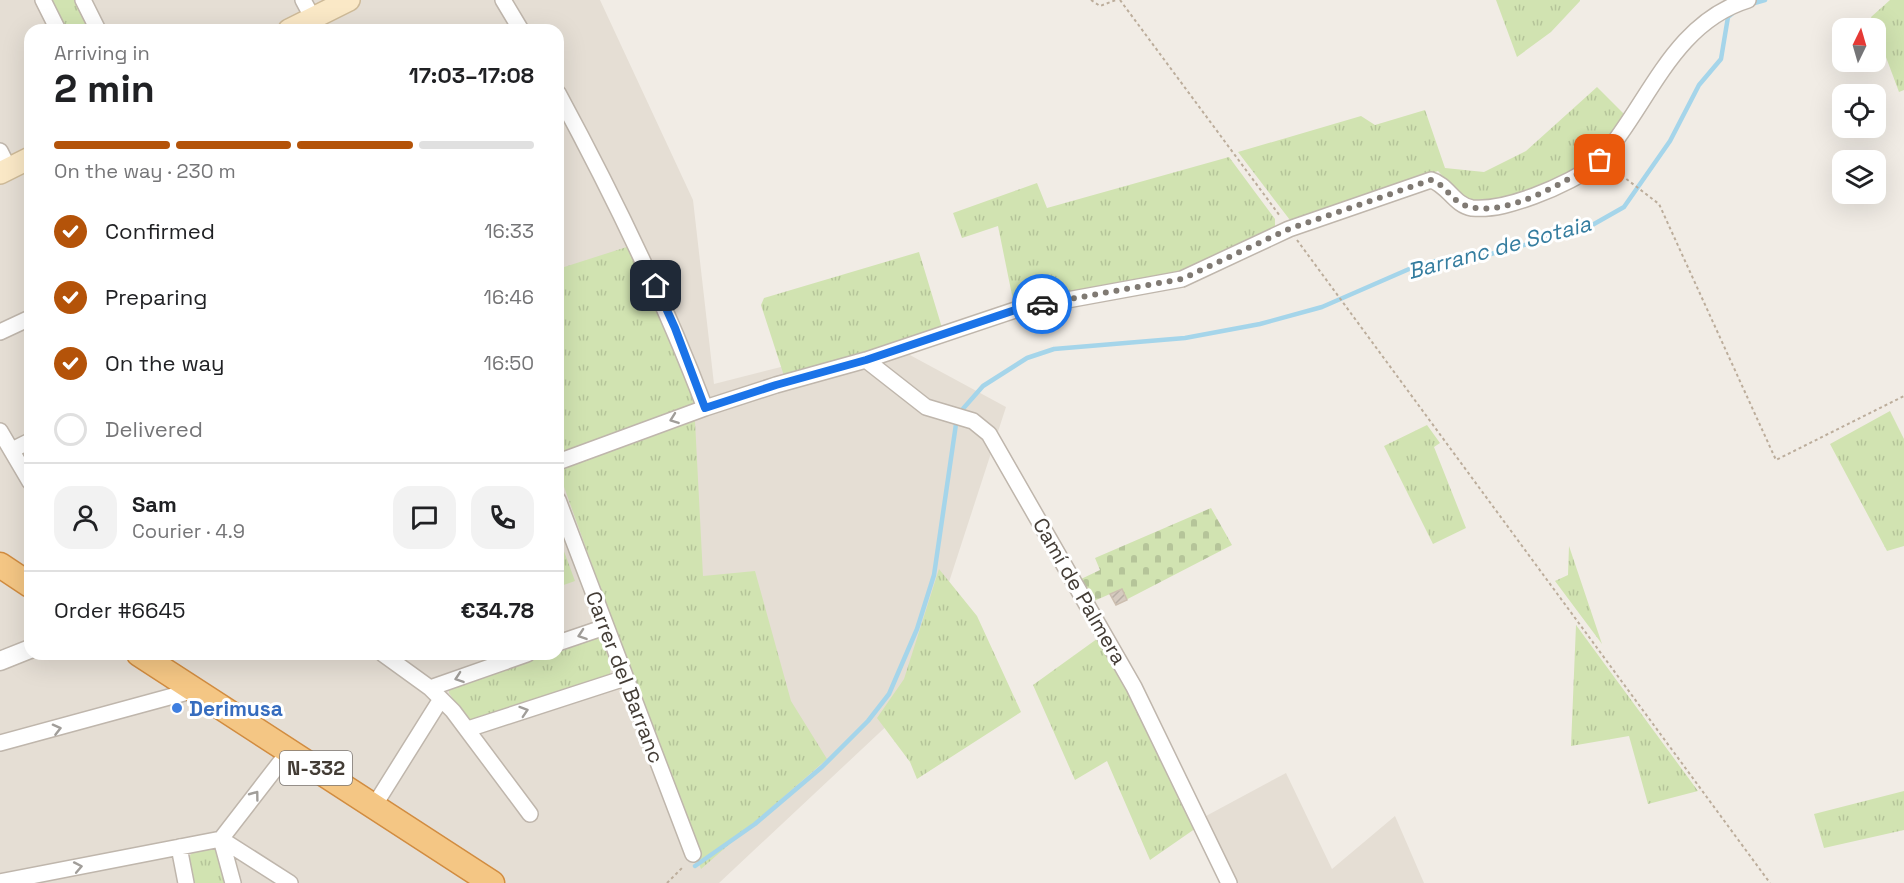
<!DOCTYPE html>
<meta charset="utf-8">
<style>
body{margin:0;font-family:"Space Grotesk",sans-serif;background:#f2f2f2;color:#202124;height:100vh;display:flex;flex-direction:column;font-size:22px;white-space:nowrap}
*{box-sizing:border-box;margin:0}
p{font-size:20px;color:#757577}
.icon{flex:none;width:33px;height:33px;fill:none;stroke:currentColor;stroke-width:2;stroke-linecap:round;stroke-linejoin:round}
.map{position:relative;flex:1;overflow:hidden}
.side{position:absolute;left:24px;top:24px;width:540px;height:636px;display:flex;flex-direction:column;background:#fff;border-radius:18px;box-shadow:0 6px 24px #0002}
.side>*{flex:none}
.needle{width:39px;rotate:5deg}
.fabs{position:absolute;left:1832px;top:18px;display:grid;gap:12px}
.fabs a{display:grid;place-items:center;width:54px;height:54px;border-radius:12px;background:#fff;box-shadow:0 6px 24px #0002;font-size:30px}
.pin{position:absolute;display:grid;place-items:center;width:51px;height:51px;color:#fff;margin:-26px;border-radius:12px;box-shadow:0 3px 9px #0006}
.courier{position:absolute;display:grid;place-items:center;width:60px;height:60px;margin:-30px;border:4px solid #1a73e8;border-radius:50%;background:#fff;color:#222;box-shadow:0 2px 8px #0007}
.head em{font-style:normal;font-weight:700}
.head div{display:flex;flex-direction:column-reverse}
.head{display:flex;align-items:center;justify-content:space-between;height:102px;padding:0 30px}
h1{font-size:39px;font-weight:700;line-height:45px}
.bar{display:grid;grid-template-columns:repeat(4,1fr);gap:9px 6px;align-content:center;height:72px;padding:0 30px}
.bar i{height:8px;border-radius:4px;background:#e0e0e0}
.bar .on{background:#b45309}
.bar p{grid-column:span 4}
.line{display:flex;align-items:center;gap:15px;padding:0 30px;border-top:2px solid #e0e0e0}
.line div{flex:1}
.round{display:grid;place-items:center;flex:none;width:63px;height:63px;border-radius:18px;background:#f2f2f2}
ol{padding:0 30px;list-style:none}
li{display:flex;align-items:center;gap:18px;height:66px}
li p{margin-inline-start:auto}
li .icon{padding:6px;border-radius:50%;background:#b45309;color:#fff;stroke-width:4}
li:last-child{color:#757577}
li i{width:33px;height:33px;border:3px solid #e0e0e0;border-radius:50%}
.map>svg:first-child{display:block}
</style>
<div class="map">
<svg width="1904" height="883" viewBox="0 0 1904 883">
<defs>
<pattern id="grass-tufts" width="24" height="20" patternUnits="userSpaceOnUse" patternTransform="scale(1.5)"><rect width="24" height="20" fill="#d1e3b1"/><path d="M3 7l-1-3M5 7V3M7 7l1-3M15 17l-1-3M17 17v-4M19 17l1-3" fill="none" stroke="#b5c499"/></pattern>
<pattern id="cemetery-stones" width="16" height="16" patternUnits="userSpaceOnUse" patternTransform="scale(1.5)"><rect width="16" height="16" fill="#d1e3b1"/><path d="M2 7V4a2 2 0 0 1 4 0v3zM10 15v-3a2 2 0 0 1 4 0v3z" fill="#b5c499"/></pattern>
<pattern id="building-hatch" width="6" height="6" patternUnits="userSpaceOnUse" patternTransform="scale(1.5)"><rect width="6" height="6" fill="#d5cabf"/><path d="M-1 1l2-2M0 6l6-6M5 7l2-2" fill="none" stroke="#b8aea5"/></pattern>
</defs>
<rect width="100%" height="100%" fill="#f1ece5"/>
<path fill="#e5ded4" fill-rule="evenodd" d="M 0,0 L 600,0 L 693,200 L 714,384 L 884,341 L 1006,407 L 909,705 L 719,883 L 0,883 ZM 30,30 L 558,30 L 558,654 L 30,654 Z
M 1286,773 L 1332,869 L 1395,816 L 1424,883 L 1221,883 L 1193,823 Z"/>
<path fill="url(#grass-tufts)" d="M 48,0 L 76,0 L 91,30 L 64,30 Z
M 1496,0 L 1580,0 L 1580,1 L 1551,32 L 1517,57 Z
M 1890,0 L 1904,0 L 1904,90 L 1899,92 L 1871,17 Z
M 1597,87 L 1630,120 L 1591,159 L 1539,191 L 1491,205 L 1464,199 L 1438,171 L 1293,224 L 1238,152 L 1361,116 L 1375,125 L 1425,110 L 1445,168 L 1484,172 L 1526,151 Z
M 1229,157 L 1275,219 L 1275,231 L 1189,273 L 1143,284 L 1013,300 L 998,226 L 962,238 L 953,213 L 1037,183 L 1047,208 Z
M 633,245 L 698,403 L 558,457 L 558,269 Z
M 919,252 L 943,331 L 785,379 L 761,305 L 764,298 Z
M 1890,411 L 1904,439 L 1904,546 L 1887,551 L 1830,444 Z
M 695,421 L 703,576 L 755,571 L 791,701 L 827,759 L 701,869 L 558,470 Z
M 1427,425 L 1440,443 L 1434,447 L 1466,528 L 1433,544 L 1384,446 Z
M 558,535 L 575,581 L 558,587 Z
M 1569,546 L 1602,644 L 1555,581 L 1568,575 Z
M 939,569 L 977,616 L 1021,712 L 917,779 L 910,762 L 877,718 L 904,679 Z
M 1576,625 L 1698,791 L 1648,804 L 1629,736 L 1571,746 Z
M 596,636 C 605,643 614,667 609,677 L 473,722 L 466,718 L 449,693 L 449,687 L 452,686 L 543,654 L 558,654 L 558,649 Z
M 1101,636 L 1199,826 L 1150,860 L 1107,761 L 1075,780 L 1033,685 Z
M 1904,791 L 1904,830 L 1824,848 L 1814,814 Z
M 216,848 L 227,883 L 192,883 L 189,857 L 192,853 Z"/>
<path fill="url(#cemetery-stones)" d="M 1211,508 L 1232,545 L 1116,605 L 1110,594 L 1094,601 L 1081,579 L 1100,570 L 1095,558 Z"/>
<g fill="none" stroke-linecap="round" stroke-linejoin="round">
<path stroke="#a5d5ea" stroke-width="4.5" d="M 1751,4 L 1765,0
M 961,411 L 983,386 L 1027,358 L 1054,349 L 1185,338 L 1260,324 L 1322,307 L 1416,266 L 1452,257 L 1487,255 L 1587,228 L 1624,207 L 1670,141 L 1699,85 L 1721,59 L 1728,17 L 1733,13
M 695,866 L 755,824 L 822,767 L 868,721 L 889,694 L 917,629 L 934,575 L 956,424"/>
</g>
<path fill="url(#building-hatch)" stroke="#ccbeaf" stroke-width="1.5" d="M 1122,589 L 1127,600 L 1116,605 L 1110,594 Z"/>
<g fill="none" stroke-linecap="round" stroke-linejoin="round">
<g stroke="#bfb6ac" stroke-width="18">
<path id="minor" d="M 43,0 L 58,30
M 83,0 L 98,30
M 303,0 L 319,30
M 503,0 L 521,30
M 558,93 C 613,195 664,299 705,408
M 0,151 L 9,169
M 0,332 L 30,318
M 866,360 L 926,407 L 973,421 L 989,434 L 1134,687 L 1229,883
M 0,431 L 30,482
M 12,450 L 30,441
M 558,462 L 705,408 L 776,385 L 866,360 L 1018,309 L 1182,279 L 1289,229 L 1431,180 C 1448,185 1454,205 1472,208 C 1493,210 1515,203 1534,196 C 1553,189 1589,173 1602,158 C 1649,103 1673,23 1748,0
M 558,500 L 693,854
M 558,643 L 605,627
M 383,654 L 430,688 L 453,711 L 530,814
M 430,688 L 527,654
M 468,729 L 625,678
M 0,743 L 195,690
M 374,806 L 441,699
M 221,839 L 289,751
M 221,839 L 290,883
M 221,839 L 233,883
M 179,847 L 186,883
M 0,882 L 221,839"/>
</g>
<g stroke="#bfb6ac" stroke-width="21">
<path id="tertiary" d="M 0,661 L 30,649"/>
</g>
<g stroke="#ceba98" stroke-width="24">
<path id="secondary" d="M 289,30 L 349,0
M 0,173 L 30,158"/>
</g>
<g stroke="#d18c40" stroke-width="27">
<path id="trunk" d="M 0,565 L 30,585
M 139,654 L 492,883"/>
</g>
<path stroke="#bcad9b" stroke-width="2" stroke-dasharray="3 3" stroke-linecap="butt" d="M 1091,0 L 1100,6 L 1116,0
M 1120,0 L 1280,216
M 1612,168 L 1659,204 L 1776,460 L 1904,396
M 1297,240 L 1770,883
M 667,883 L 684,866"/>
<use href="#minor" stroke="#fff" stroke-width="15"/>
<use href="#tertiary" stroke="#fff" stroke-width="18"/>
<use href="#secondary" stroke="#fae8c6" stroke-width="21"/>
<use href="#trunk" stroke="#f4c684" stroke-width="24"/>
</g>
<defs><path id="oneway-chevron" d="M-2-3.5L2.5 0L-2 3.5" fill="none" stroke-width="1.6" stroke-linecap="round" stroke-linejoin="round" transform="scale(1.5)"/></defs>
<g stroke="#a19e9a">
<use href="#oneway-chevron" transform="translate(674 419) rotate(160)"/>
<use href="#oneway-chevron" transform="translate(582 635) rotate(161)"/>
<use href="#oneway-chevron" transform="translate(459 678) rotate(161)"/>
<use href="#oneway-chevron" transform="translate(524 711) rotate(-18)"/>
<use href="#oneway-chevron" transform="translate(57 729) rotate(-14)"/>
<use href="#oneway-chevron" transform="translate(255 795) rotate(-53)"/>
<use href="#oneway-chevron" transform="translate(78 867) rotate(-11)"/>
</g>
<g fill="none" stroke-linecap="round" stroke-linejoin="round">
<path stroke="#807a73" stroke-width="6" stroke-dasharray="0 10.8" d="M 1042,304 L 1182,279 L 1289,229 L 1431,180 C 1445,184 1451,200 1464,205 C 1503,221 1568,180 1600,160"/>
<path stroke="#1a73e8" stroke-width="8" d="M 656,286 L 675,328 L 705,408 L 776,385 L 866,360 L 1018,309 L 1042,304"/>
</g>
<circle fill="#3f7fe0" stroke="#fff" stroke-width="2" cx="177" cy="708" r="6"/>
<g text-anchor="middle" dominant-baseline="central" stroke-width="6" stroke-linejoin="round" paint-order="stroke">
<rect fill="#fff" stroke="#7b7672" stroke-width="1.5" x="280" y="751" width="72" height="34" rx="4.5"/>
<g font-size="20" font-weight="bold" fill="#433c35">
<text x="316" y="768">N-332</text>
</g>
<g font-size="21" fill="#433c35" stroke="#fff">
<text transform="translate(1080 591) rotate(60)">Camí de Palmera</text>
<text transform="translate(625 677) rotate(69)">Carrer del Barranc</text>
</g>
<g font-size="21" font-weight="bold" fill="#366cbe" stroke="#fff" text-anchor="start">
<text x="189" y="708">Derimusa</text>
</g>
<g font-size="22" font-style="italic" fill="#357d9f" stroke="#fff">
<text transform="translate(1499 247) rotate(-15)">Barranc de Sotaia</text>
</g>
</g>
</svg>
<div class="fabs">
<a><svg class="needle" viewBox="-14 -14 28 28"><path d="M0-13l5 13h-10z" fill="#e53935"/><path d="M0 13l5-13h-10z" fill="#757577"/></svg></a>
<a><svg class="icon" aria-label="locate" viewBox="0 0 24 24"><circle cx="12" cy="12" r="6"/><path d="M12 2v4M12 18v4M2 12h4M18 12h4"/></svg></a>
<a><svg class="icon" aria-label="layers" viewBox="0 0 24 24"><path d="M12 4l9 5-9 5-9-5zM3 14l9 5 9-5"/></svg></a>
</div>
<div class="pin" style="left:1600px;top:160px;background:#ea580c"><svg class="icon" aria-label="bag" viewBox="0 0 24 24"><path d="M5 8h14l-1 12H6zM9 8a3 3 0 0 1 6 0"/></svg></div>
<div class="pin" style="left:656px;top:286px;background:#1f2937"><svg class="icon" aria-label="home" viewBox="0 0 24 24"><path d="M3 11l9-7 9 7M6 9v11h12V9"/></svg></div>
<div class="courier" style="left:1042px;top:304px"><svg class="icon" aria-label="car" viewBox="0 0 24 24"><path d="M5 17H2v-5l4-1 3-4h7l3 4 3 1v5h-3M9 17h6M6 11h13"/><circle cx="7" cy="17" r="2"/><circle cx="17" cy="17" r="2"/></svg></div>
<section class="side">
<div class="head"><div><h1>2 min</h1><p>Arriving in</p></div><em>17:03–17:08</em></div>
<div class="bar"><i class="on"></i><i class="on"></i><i class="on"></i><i></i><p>On the way · 230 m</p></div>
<ol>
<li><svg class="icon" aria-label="check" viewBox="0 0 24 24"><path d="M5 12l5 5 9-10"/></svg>Confirmed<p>16:33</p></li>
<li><svg class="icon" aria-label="check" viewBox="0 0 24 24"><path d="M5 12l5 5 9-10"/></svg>Preparing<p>16:46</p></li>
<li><svg class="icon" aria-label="check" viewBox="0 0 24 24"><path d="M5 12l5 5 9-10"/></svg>On the way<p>16:50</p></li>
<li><i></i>Delivered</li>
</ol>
<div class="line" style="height:108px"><a class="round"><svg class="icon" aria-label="person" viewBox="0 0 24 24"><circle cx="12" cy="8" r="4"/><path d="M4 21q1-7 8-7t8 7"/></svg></a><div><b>Sam</b><p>Courier · 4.9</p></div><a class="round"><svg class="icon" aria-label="chat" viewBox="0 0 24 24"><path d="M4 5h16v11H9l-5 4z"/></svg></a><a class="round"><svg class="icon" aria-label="phone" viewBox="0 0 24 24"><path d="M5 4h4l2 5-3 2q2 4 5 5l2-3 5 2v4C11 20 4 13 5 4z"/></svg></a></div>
<div class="line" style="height:78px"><div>Order #6645</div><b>€34.78</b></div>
</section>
</div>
